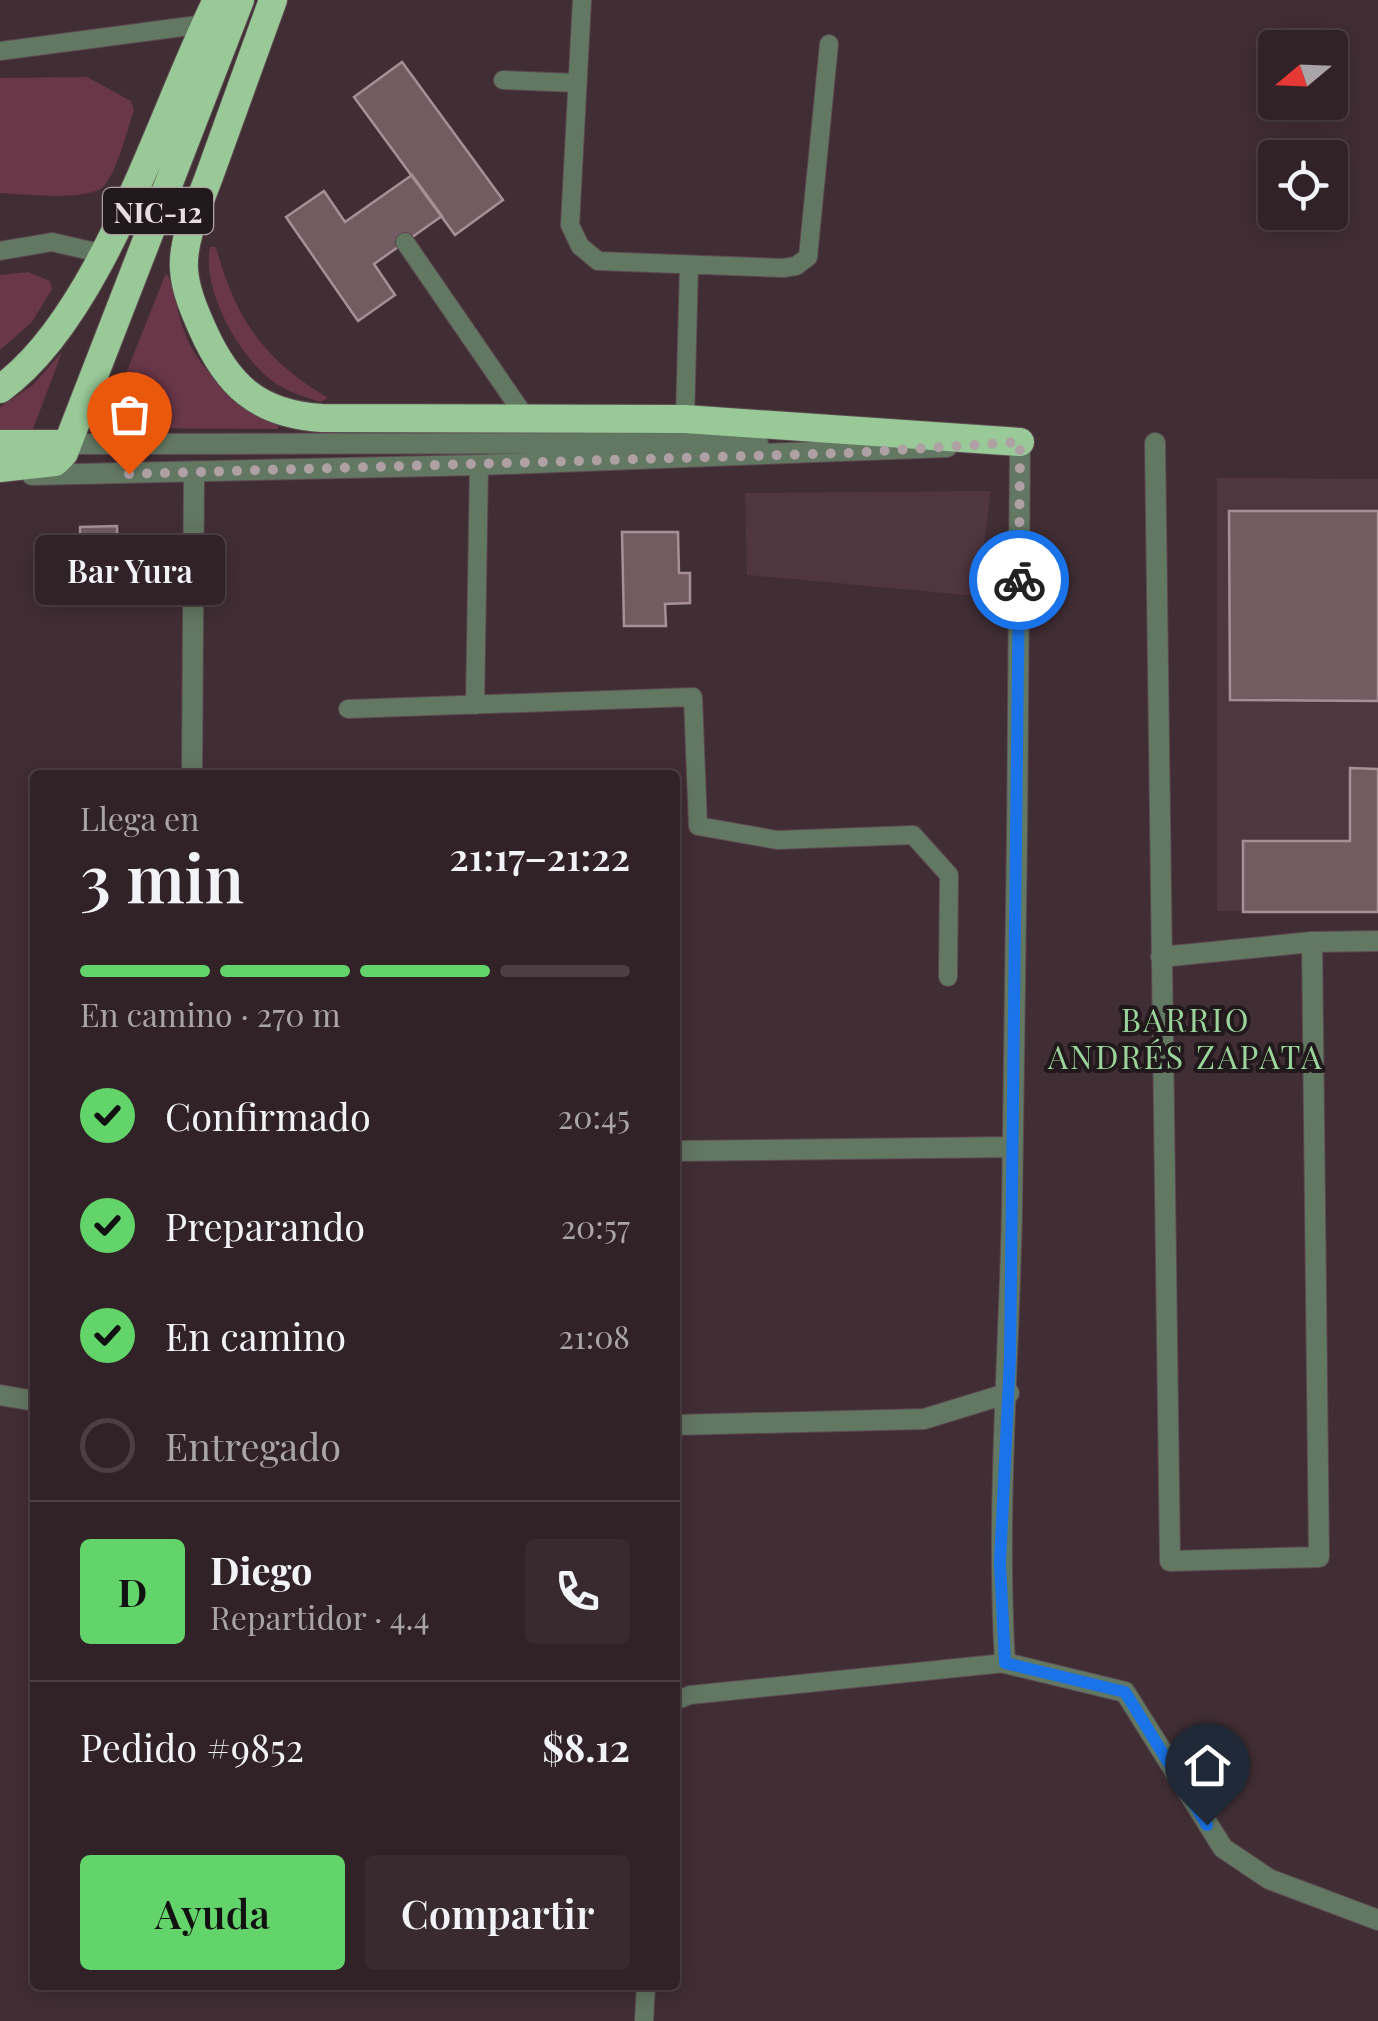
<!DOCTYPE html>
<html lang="es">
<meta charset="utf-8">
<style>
body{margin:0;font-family:"Playfair Display",serif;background:#392a2f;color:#f1f3f6;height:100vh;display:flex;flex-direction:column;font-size:38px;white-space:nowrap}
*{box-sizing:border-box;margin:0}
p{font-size:32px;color:#a8a4a7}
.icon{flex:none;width:55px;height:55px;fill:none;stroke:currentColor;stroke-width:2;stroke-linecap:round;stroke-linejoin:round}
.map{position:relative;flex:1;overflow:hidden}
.panel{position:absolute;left:30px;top:770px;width:650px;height:1220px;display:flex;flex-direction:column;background:#312227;border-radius:10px;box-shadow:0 5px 25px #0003,0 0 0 2px #4c3f44}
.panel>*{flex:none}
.needle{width:65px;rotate:251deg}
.tools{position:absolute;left:1258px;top:30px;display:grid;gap:20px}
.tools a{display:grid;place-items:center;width:90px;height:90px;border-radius:10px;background:#312227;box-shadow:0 5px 25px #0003,0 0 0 2px #4c3f44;font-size:50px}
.pin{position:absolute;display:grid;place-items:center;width:85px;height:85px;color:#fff;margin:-102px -42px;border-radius:50% 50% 50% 0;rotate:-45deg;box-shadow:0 0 10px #0007}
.pin .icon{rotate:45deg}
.courier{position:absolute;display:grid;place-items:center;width:100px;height:100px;margin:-50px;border:8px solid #1a73e8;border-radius:50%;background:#fff;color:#222;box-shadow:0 2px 12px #0007}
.bubble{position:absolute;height:70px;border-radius:10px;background:#312227;box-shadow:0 5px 25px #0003,0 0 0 2px #4c3f44;font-size:32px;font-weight:600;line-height:70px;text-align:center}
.headline em{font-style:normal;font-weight:600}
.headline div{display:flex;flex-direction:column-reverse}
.headline{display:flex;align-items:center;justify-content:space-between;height:170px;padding:0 50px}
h1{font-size:65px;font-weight:600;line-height:75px}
.bar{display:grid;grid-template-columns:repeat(4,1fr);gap:15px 10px;align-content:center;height:120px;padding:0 50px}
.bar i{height:12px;border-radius:8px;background:#4c3f44}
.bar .current{background:#63d469}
.bar p{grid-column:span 4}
.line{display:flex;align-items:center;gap:25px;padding:0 50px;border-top:2px solid #4c3f44}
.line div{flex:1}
.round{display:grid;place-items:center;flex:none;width:105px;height:105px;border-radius:10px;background:#392a2f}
ol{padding:0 50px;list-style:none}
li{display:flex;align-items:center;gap:30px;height:110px}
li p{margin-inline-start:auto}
li .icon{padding:10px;border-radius:50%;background:#63d469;color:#111;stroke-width:4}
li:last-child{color:#a8a4a7}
li i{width:55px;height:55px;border:5px solid #4c3f44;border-radius:50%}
.button{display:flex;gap:20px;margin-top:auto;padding:20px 50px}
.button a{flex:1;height:115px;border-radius:10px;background:#63d469;color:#111;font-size:40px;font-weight:600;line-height:115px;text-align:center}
.button a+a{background:#392a2f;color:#f1f3f6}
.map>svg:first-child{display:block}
</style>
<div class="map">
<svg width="1378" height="2021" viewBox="0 0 1378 2021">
<rect width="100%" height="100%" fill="#412e34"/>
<path fill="#50363e" d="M 1217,478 L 1378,479 L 1378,912 L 1217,911 Z
M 991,491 L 977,596 L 747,575 L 745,493 Z"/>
<path fill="#693748" d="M 87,77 L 131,101 L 134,110 C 128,128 116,174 104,186 C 88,202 23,194 0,193 L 0,78 Z
M 210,247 L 216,247 C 235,318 263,359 328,398 L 321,402 C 301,396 281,390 265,375 C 235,348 202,288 210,247 Z
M 28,272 L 50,281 L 52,289 L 32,322 L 0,350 L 0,275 Z
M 166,273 C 175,286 176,309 182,325 C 198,375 234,396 277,423 L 278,429 L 113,428 L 109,416 Z
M 62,352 L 32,432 L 0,436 L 0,407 L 33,385 Z"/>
<path fill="#725c62" stroke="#a78f96" stroke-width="2.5" d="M 402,62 L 503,200 L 455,235 L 354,97 Z
M 412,175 L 442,216 L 374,264 L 395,295 L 358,321 L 286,217 L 324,191 L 345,222 Z
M 1229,511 L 1378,511 L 1378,701 L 1230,700 Z
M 117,526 L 118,561 L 165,560 L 166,590 L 81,591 L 80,527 Z
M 622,532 L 678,532 L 679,573 L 690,573 L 690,603 L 665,604 L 666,626 L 624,626 Z
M 42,541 L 80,541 L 81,591 L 42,592 Z
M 1350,768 L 1378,769 L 1378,912 L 1243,912 L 1243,841 L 1350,841 Z"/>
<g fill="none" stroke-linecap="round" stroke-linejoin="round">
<g stroke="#5c4a50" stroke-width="20">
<path id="service" d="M 582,0 L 570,225 L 580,246 L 598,261 L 783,268 L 796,266 L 808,257 L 829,44
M 0,51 L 205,24
M 503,80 L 577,83
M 405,242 L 526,418
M 0,251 L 52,242 L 104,254
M 685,419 L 689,265
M 475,705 L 479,465
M 348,709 L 693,697 L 698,826 L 777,840 L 913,835 L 949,875 L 948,977
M 675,1701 L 690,1695 L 1005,1663
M 644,2021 L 646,1985"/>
</g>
<g stroke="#5c4a50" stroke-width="22">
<path id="minor" d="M 1020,442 C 1018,698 1017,953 1012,1209 C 1009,1360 996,1512 1005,1663 L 1125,1692 L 1223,1848 L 1269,1879 L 1378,1920
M 1155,443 L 1170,1561 L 1319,1557 L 1312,942
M 192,775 L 194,472
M 1161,957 L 1312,942 L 1378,941
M 675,1151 L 1013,1147
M 0,1395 L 35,1401
M 675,1425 L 924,1419 L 1009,1393"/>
</g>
<g stroke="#5c4a50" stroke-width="22">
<path id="tertiary" d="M 67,444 L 758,443
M 32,475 L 479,465 L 947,447"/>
</g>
<g stroke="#5c4a50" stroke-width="30">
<path id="trunk" d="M 273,0 C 252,58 231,116 210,174 C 200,202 182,238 184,269 C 185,289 194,310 202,328 C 227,385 257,414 322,418 L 685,419 L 1020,442
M 0,389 C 102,316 161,113 217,0
M 0,444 L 67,444
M 0,468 L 55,462 L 64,453 L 240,0"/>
</g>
<use href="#service" stroke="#637862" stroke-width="18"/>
<use href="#minor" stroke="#637862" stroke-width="20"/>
<use href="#tertiary" stroke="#637862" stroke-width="20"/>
<use href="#trunk" stroke="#98c996" stroke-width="28"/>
</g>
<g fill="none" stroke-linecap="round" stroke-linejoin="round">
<path stroke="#afa0a4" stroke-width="10" stroke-dasharray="0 18" d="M 129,474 L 850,453 L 1020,442 L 1019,580"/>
<path stroke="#1a73e8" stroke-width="12" d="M 1019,580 L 1010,1358 L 1000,1563 L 1005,1663 L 1125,1692 L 1207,1825"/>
</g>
<g text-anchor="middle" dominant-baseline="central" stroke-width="8" stroke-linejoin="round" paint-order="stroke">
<rect fill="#22191c" stroke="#aea2a5" stroke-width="2.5" x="103" y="188" width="110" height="46" rx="8"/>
<g font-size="28" font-weight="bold" fill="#eadde0">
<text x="158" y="211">NIC-12</text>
</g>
<g font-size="32" letter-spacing="2.5" fill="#9ad49a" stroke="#22191c">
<text x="1186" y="1018">BARRIO<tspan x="1186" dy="37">ANDRÉS ZAPATA</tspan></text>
</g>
</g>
</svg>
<div class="tools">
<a><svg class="needle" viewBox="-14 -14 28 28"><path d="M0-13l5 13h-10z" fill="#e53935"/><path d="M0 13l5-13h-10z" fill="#a8a4a7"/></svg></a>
<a><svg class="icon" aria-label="locate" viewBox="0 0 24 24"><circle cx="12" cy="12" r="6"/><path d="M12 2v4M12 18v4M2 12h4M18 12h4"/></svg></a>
</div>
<div class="pin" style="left:129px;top:474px;background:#ea580c"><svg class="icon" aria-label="bag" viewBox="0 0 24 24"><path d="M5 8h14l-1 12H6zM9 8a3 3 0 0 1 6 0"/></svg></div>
<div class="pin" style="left:1207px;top:1825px;background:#1f2937"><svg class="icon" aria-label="home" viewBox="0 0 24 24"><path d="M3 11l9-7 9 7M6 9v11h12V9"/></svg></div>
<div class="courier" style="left:1019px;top:580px"><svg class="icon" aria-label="bike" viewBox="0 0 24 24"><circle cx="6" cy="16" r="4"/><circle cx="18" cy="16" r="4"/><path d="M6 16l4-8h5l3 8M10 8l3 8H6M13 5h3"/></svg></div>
<div class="bubble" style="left:35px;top:535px;width:190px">Bar Yura</div>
<section class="panel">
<div class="headline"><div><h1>3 min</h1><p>Llega en</p></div><em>21:17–21:22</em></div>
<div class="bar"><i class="current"></i><i class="current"></i><i class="current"></i><i></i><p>En camino · 270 m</p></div>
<ol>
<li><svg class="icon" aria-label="check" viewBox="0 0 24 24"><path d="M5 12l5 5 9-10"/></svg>Confirmado<p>20:45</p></li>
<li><svg class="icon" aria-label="check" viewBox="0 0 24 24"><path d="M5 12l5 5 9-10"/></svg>Preparando<p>20:57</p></li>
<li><svg class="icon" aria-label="check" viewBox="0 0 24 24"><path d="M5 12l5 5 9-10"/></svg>En camino<p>21:08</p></li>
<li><i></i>Entregado</li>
</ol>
<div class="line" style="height:180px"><b class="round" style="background:#63d469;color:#111">D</b><div><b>Diego</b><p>Repartidor · 4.4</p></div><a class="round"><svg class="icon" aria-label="phone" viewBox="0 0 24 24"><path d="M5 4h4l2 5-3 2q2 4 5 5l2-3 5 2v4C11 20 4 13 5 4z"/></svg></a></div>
<div class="line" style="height:130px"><div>Pedido #9852</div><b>$8.12</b></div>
<div class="button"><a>Ayuda</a><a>Compartir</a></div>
</section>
</div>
